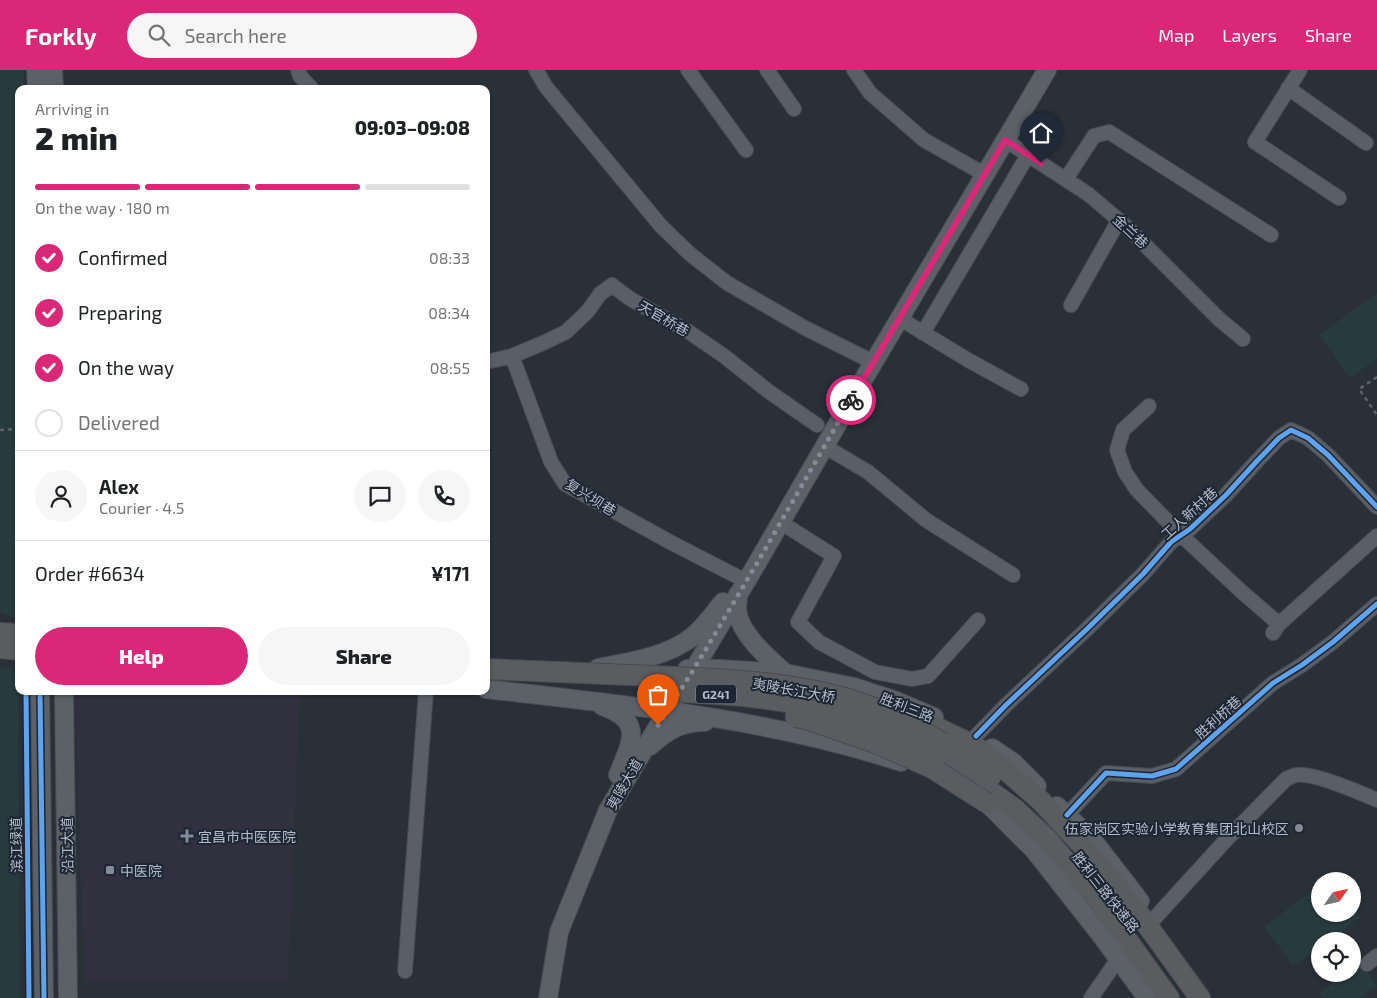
<!DOCTYPE html>
<meta charset="utf-8">
<style>
body{margin:0;font-family:"Exo 2","Noto Sans SC",sans-serif;background:#f6f6f6;color:#202124;height:100vh;display:flex;flex-direction:column;font-size:19px;white-space:nowrap}
*{box-sizing:border-box;margin:0}
p{font-size:16px;color:#757577}
.icon{flex:none;width:28px;height:28px;fill:none;stroke:currentColor;stroke-width:2;stroke-linecap:round;stroke-linejoin:round}
.map{position:relative;flex:1;overflow:hidden}
.side{position:absolute;left:15px;top:15px;width:475px;height:610px;display:flex;flex-direction:column;background:#fff;border-radius:10px;box-shadow:0 1px 4px #0004}
.side>*{flex:none}
.needle{width:32px;rotate:56deg}
.tools{position:absolute;left:1311px;top:802px;display:grid;gap:10px}
.tools a{display:grid;place-items:center;width:50px;height:50px;border-radius:50%;background:#fff;box-shadow:0 1px 4px #0004;font-size:25px}
.pin{position:absolute;display:grid;place-items:center;width:42px;height:42px;color:#fff;margin:-51px -21px;border-radius:50% 50% 50% 0;rotate:-45deg;box-shadow:0 0 5px #0007}
.pin .icon{rotate:45deg}
.courier{position:absolute;display:grid;place-items:center;width:50px;height:50px;margin:-25px;border:4px solid #db2777;border-radius:50%;background:#fff;color:#222;box-shadow:0 1px 6px #0007}
.summary em{font-style:normal;font-weight:800}
.summary div{display:flex;flex-direction:column-reverse}
.summary{display:flex;align-items:center;justify-content:space-between;height:85px;padding:0 20px}
h1{font-size:32px;font-weight:800;line-height:38px}
.bar{display:grid;grid-template-columns:repeat(4,1fr);gap:8px 5px;align-content:center;height:60px;padding:0 20px}
.bar i{height:6px;border-radius:4px;background:#e0e0e0}
.bar .selected{background:#db2777}
.bar p{grid-column:span 4}
.line{display:flex;align-items:center;gap:12px;padding:0 20px;border-top:1px solid #e0e0e0}
.line div{flex:1}
.round{display:grid;place-items:center;flex:none;width:52px;height:52px;border-radius:26px;background:#f6f6f6}
ol{padding:0 20px;list-style:none}
li{display:flex;align-items:center;gap:15px;height:55px}
li p{margin-inline-start:auto}
li .icon{padding:5px;border-radius:50%;background:#db2777;color:#fff;stroke-width:4}
li:last-child{color:#757577}
li i{width:28px;height:28px;border:2px solid #e0e0e0;border-radius:50%}
.button{display:flex;gap:10px;margin-top:auto;padding:10px 20px}
.button a{flex:1;height:58px;border-radius:30px;background:#db2777;color:#fff;font-size:20px;font-weight:800;line-height:58px;text-align:center}
.button a+a{background:#f6f6f6;color:#202124}
header{display:flex;align-items:center;gap:30px;box-sizing:border-box;height:70px;padding:0 25px;background:#db2777;color:#fff}
header strong{font-size:24px}
nav{display:flex;gap:28px;margin-inline-start:auto;font-size:18px}
.search{width:350px;height:45px;background:#f6f6f6;display:flex;align-items:center;gap:12px;box-sizing:border-box;padding:0 18px;border-radius:28px;color:#757577;font-size:19px}
.map>svg:first-child{display:block}
</style>
<header>
<strong>Forkly</strong>
<div class="search"><svg class="icon" aria-label="search" viewBox="0 0 24 24"><circle cx="10" cy="10" r="6"/><path d="M15 15l6 6"/></svg>Search here</div>
<nav><a>Map</a><a>Layers</a><a>Share</a></nav>
</header>
<div class="map">
<svg width="1377" height="928" viewBox="0 0 1377 928">
<rect width="100%" height="100%" fill="#2a3038"/>
<path fill="#31303e" d="M 75,621 L 300,621 L 288,911 L 84,911 Z"/>
<path fill="#273a3e" d="M 0,0 L 24,0 L 24,19 L 19,19 L 19,550 L 0,542 Z
M 1377,223 L 1377,289 L 1350,308 L 1319,265 Z
M 0,598 L 18,599 L 20,928 L 0,928 Z
M 1320,816 L 1320,844 L 1352,844 L 1353,835 L 1361,847 L 1328,871 L 1320,871 L 1320,877 L 1293,896 L 1264,856 Z
M 1362,893 L 1377,916 L 1360,928 L 1323,928 L 1319,923 L 1346,904 L 1352,904 L 1353,899 Z"/>
<g fill="none" stroke-linecap="round" stroke-linejoin="round">
<g stroke="#484c53" stroke-width="16">
<path id="minor" d="M 298,0 L 300,6 L 312,19
M 536,0 L 546,17 L 661,156 L 690,184 L 727,213 L 805,258 L 865,288
M 688,0 L 746,80
M 767,0 L 794,39
M 854,0 L 870,23 L 924,70 L 977,100
M 1300,0 L 1255,72 L 1339,128
M 1288,18 L 1366,73
M 1005,70 L 1088,124 L 1127,157 L 1219,249 L 1243,269
M 1066,109 L 1094,66 L 1109,62 L 1271,165
M 1071,235 L 1119,150
M 899,248 L 968,290 L 1021,319
M 923,263 L 1028,85
M 512,286 L 551,392 L 565,414 L 670,472 L 738,507
M 486,292 L 512,286 L 543,273 L 566,262 L 588,241 L 600,224 L 612,215 L 629,228 L 689,262 L 724,286 L 768,321 L 817,355
M 1149,336 L 1123,360 L 1117,380 L 1125,402 L 1137,420 L 1181,465 L 1242,522 L 1279,554
M 824,376 L 868,402 L 926,450 L 1013,505
M 780,452 L 834,486 L 798,552 L 819,572 L 875,602 L 912,609 L 928,606 L 978,550
M 1273,563 L 1279,554 L 1377,466
M 976,666 L 1006,635 L 1087,559 L 1143,504 L 1171,472 L 1190,459 L 1226,425 L 1257,391 L 1279,368 L 1291,360 L 1308,368 L 1328,385 L 1377,437
M 1067,745 L 1106,703 L 1152,706 L 1176,699 L 1273,613 L 1302,595 L 1333,572 L 1377,534
M 1153,850 L 1225,771 L 1286,709 C 1289,708 1293,705 1297,705 C 1313,702 1361,723 1377,730
M 1367,894 L 1377,886
M 405,901 L 426,621
M 1091,928 L 1118,889"/>
</g>
<g stroke="#484c55" stroke-width="20">
<path id="major" d="M 36,0 L 37,19
M 53,0 L 54,19
M 738,524 C 738,529 737,535 737,540 C 740,564 768,588 785,603
M 598,598 C 630,592 666,587 692,567 C 704,557 713,544 723,532
M 687,599 L 719,599 L 785,603 L 854,617 L 894,630 L 934,647
M 486,619 C 626,635 767,648 901,692
M 40,621 L 44,928
M 64,621 L 68,928
M 602,636 C 645,651 631,672 618,705
M 650,676 C 668,660 681,652 705,652
M 992,678 L 1014,693 L 1037,716
M 974,726 L 987,733 L 1034,780 L 1100,864 L 1147,928
M 1057,736 L 1092,769 L 1140,831
M 548,928 L 559,862 L 608,740 L 667,641 L 694,599 L 756,495 L 856,322 L 1047,0"/>
</g>
<g stroke="#474c53" stroke-width="22">
<path id="highway" d="M 0,563 L 19,564
M 0,578 L 19,580
M 898,644 L 923,651 L 973,675 L 999,694 L 1041,731 L 1080,773 L 1134,837 L 1200,928
M 943,673 L 991,706
M 935,687 L 977,712 L 1015,739 L 1047,769 L 1099,831 L 1169,928"/>
</g>
<path stroke="#5d636a" stroke-width="2.5" stroke-dasharray="4 4" stroke-linecap="butt" d="M 1377,307 L 1359,319 L 1377,345
M 0,360 L 19,359"/>
<use href="#minor" stroke="#5a5e66" stroke-width="14"/>
<use href="#major" stroke="#5c6168" stroke-width="18"/>
<use href="#highway" stroke="#5a5d60" stroke-width="20"/>
<g stroke="#474c53" stroke-width="22" stroke-linecap="butt">
<path id="highway-bridge" d="M 486,599 C 542,601 598,604 654,606 C 722,609 795,611 861,633 C 890,643 916,658 943,673
M 656,620 L 744,626 L 789,632 L 819,639 L 847,646 L 935,687
M 795,647 L 806,649 L 876,673 L 932,698 L 987,733"/>
</g>
<use href="#highway-bridge" stroke="#5a5d60" stroke-width="20"/>
<g stroke="#1d2633" stroke-width="8">
<path id="cycleway" d="M 26,621 L 29,928
M 40,621 L 44,928
M 976,666 L 1006,635 L 1087,559 L 1143,504 L 1171,472 L 1190,459 L 1226,425 L 1257,391 L 1279,368 L 1291,360 L 1308,368 L 1328,385 L 1377,437
M 1067,745 L 1106,703 L 1152,706 L 1176,699 L 1273,613 L 1302,595 L 1333,572 L 1377,534"/>
</g>
<use href="#cycleway" stroke="#60a3ed" stroke-width="5"/>
</g>
<g fill="none" stroke-linecap="round" stroke-linejoin="round">
<path stroke="#848b96" stroke-width="5" stroke-dasharray="0 9" d="M 658,655 L 694,599 L 756,495 L 851,330"/>
<path stroke="#db2777" stroke-width="6" d="M 851,330 L 1005,70 L 1041,93"/>
</g>
<g fill="#848b96" stroke="#1d2633" stroke-width="2">
<circle cx="1299" cy="758" r="5"/>
<path d="M184.5 758.5h5v5h5v5h-5v5h-5v-5h-5v-5h5z"/>
<rect x="105" y="795" width="10" height="10" rx="2.5"/>
</g>
<g text-anchor="middle" dominant-baseline="central" stroke-width="4" stroke-linejoin="round" paint-order="stroke">
<rect fill="#1d2633" stroke="#878f9c" stroke-width="1" x="696" y="614.5" width="40" height="19" rx="4"/>
<g font-size="12" font-weight="bold" fill="#b4bcc9">
<text x="716" y="624">G241</text>
</g>
<g font-size="14" fill="#b4bcc9" stroke="#1d2633">
<text transform="translate(1131 161) rotate(43)">金兰巷</text>
<text transform="translate(664 248) rotate(30)">天官桥巷</text>
<text transform="translate(591 427) rotate(32)">复兴坝巷</text>
<text transform="translate(1189 443) rotate(-42)">工人新村巷</text>
<text transform="translate(794 620) rotate(10)">夷陵长江大桥</text>
<text transform="translate(907 637) rotate(21)">胜利三路</text>
<text transform="translate(1218 647) rotate(-42)">胜利桥巷</text>
<text transform="translate(624 714) rotate(-60)">夷陵大道</text>
<text transform="translate(16 775) rotate(-91)">滨江绿道</text>
<text transform="translate(67 775) rotate(-91)">沿江大道</text>
<text transform="translate(1106 822) rotate(52)">胜利三路快速路</text>
</g>
<g font-size="14" fill="#b4bcc9" stroke="#1d2633" text-anchor="start">
<text x="1289" y="758" text-anchor="end">伍家岗区实验小学教育集团北山校区</text>
<text x="198" y="766">宜昌市中医医院</text>
<text x="120" y="800">中医院</text>
</g>
</g>
</svg>
<div class="tools">
<a><svg class="needle" viewBox="-14 -14 28 28"><path d="M0-13l5 13h-10z" fill="#e53935"/><path d="M0 13l5-13h-10z" fill="#757577"/></svg></a>
<a><svg class="icon" aria-label="locate" viewBox="0 0 24 24"><circle cx="12" cy="12" r="6"/><path d="M12 2v4M12 18v4M2 12h4M18 12h4"/></svg></a>
</div>
<div class="pin" style="left:658px;top:655px;background:#ea580c"><svg class="icon" aria-label="bag" viewBox="0 0 24 24"><path d="M5 8h14l-1 12H6zM9 8a3 3 0 0 1 6 0"/></svg></div>
<div class="pin" style="left:1041px;top:93px;background:#1f2937"><svg class="icon" aria-label="home" viewBox="0 0 24 24"><path d="M3 11l9-7 9 7M6 9v11h12V9"/></svg></div>
<div class="courier" style="left:851px;top:330px"><svg class="icon" aria-label="bike" viewBox="0 0 24 24"><circle cx="6" cy="16" r="4"/><circle cx="18" cy="16" r="4"/><path d="M6 16l4-8h5l3 8M10 8l3 8H6M13 5h3"/></svg></div>
<section class="side">
<div class="summary"><div><h1>2 min</h1><p>Arriving in</p></div><em>09:03–09:08</em></div>
<div class="bar"><i class="selected"></i><i class="selected"></i><i class="selected"></i><i></i><p>On the way · 180 m</p></div>
<ol>
<li><svg class="icon" aria-label="check" viewBox="0 0 24 24"><path d="M5 12l5 5 9-10"/></svg>Confirmed<p>08:33</p></li>
<li><svg class="icon" aria-label="check" viewBox="0 0 24 24"><path d="M5 12l5 5 9-10"/></svg>Preparing<p>08:34</p></li>
<li><svg class="icon" aria-label="check" viewBox="0 0 24 24"><path d="M5 12l5 5 9-10"/></svg>On the way<p>08:55</p></li>
<li><i></i>Delivered</li>
</ol>
<div class="line" style="height:90px"><a class="round"><svg class="icon" aria-label="person" viewBox="0 0 24 24"><circle cx="12" cy="8" r="4"/><path d="M4 21q1-7 8-7t8 7"/></svg></a><div><b>Alex</b><p>Courier · 4.5</p></div><a class="round"><svg class="icon" aria-label="chat" viewBox="0 0 24 24"><path d="M4 5h16v11H9l-5 4z"/></svg></a><a class="round"><svg class="icon" aria-label="phone" viewBox="0 0 24 24"><path d="M5 4h4l2 5-3 2q2 4 5 5l2-3 5 2v4C11 20 4 13 5 4z"/></svg></a></div>
<div class="line" style="height:65px"><div>Order #6634</div><b>¥171</b></div>
<div class="button"><a>Help</a><a>Share</a></div>
</section>
</div>
